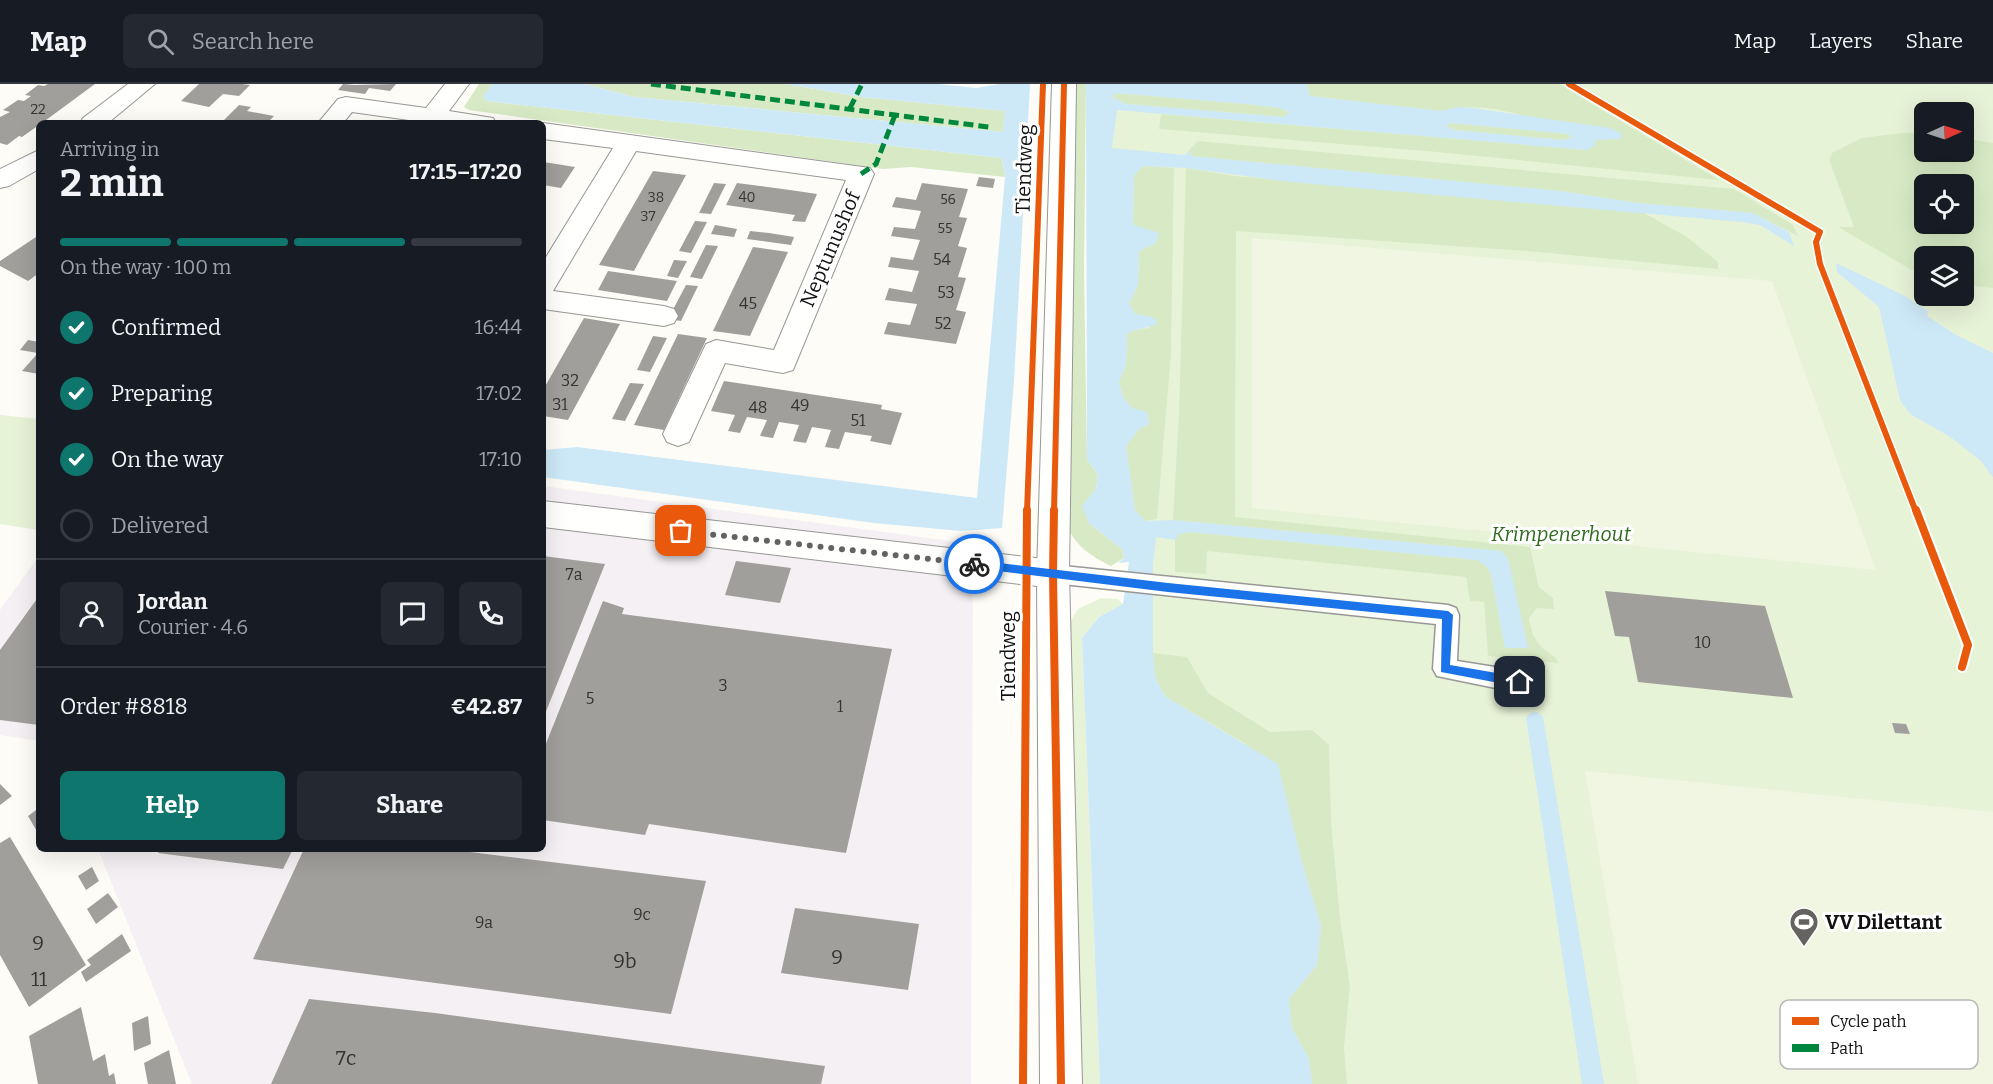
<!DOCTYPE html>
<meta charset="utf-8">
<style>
body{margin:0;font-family:Bitter,serif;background:#242831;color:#f1f3f6;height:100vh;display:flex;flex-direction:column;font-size:22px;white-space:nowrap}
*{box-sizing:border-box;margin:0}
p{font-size:20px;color:#9ea1a6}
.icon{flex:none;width:33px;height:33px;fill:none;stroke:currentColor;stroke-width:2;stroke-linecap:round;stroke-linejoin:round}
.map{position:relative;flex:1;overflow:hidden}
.side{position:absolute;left:36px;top:36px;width:510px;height:732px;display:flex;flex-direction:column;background:#171b24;border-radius:9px;box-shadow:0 6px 24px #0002}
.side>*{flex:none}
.needle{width:39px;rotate:87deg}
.buttons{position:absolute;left:1914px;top:18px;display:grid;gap:12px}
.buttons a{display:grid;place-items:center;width:60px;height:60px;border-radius:9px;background:#171b24;box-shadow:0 6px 24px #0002;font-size:30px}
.pin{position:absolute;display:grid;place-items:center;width:51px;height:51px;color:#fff;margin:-26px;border-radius:12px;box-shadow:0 3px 9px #0006}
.courier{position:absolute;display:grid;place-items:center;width:60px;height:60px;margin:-30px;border:4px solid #1a73e8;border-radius:50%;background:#fff;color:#222;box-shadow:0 2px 8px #0007}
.overview em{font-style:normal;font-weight:700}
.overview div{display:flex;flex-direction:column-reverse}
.overview{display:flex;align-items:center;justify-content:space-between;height:102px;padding:0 24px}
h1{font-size:39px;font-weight:700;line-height:45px}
.bar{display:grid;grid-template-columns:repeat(4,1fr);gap:9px 6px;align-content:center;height:72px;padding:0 24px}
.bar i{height:8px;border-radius:4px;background:#363941}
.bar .selected{background:#0f766e}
.bar p{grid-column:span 4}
.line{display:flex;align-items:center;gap:15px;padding:0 24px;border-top:2px solid #363941}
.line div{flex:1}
.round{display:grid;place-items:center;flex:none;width:63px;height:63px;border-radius:9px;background:#242831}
ol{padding:0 24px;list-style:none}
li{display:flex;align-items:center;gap:18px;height:66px}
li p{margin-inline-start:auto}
li .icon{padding:6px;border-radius:50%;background:#0f766e;color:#fff;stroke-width:4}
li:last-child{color:#9ea1a6}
li i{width:33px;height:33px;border:3px solid #363941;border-radius:50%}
.action{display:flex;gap:12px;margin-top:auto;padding:12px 24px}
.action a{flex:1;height:69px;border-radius:9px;background:#0f766e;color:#fff;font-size:24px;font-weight:700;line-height:69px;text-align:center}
.action a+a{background:#242831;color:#f1f3f6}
header{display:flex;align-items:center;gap:36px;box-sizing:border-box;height:84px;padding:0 30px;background:#171b24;border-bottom:2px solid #363941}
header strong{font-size:28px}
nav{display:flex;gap:33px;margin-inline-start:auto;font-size:21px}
.search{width:420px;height:54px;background:#242831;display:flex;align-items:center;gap:15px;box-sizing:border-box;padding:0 21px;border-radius:9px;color:#9ea1a6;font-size:22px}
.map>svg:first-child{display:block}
</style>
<header>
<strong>Map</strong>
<div class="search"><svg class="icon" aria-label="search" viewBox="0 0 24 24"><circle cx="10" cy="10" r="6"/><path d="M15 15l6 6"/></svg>Search here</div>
<nav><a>Map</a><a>Layers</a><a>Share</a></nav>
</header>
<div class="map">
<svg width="1993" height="1000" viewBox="0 0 1993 1000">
<rect width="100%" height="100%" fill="#fdfcf7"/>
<path fill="#f5f0f3" d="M 543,402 L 973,460 L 971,1000 L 192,1000 L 98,765 L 543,765 Z
M 39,472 L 39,657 L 0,651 L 0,526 Z"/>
<path fill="#e7f3d7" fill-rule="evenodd" d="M 1100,0 L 1993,0 L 1993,1000 L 1162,1000 ZM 1924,28 L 1964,28 L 1964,68 L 1924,68 ZM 1924,100 L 1964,100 L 1964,140 L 1924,140 ZM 1924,172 L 1964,172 L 1964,212 L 1924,212 Z
M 0,331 L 39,335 L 39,446 L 0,440 Z
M 1101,514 L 1118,515 L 1123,520 L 1099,533 L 1082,554 L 1100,1000 L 1080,1000 L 1067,543 L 1078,525 Z"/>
<path fill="#d8eac5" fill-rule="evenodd" d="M 479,0 L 492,0 L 484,12 L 486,17 L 1002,74 L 1005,93 L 911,83 L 883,85 L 469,26 L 464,23 Z
M 584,0 L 786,0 L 862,13 L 1006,27 L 1003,48 L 634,13 Z
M 1072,0 L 1086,0 L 1084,185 L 1087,375 L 1098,391 L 1096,405 L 1089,416 L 1089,439 L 1123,466 L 1124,474 L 1111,482 C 1091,472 1078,464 1067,443 Z
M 1306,0 L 1559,0 L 1719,96 L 1437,68 L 1159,45 L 1161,30 L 1587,66 L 1596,56 C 1548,41 1492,13 1441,27 L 1310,12 Z
M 1116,9 L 1246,20 L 1280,24 L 1290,29 L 1284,33 L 1126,20 L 1112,13 Z
M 1452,39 L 1568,50 L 1573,54 L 1563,56 L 1454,46 L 1445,42 Z
M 1902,49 L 1924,49 L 1924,68 L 1964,68 L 1964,54 L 1993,59 L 1993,204 L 1964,201 L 1964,172 L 1924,172 L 1924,193 L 1838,143 L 1854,143 L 1829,76 L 1832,69 L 1862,54 ZM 1924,100 L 1964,100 L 1964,140 L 1924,140 Z
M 1198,57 L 1734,105 L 1793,141 L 1798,152 L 1753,129 L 1638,119 L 1560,107 L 1191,72 L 1188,67 Z
M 1144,82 L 1174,84 L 1171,270 L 1157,435 L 1145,437 L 1135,426 L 1126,362 L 1139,345 L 1149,340 L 1147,329 L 1132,325 L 1123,313 L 1119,298 L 1126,281 L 1127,250 L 1133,246 L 1149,244 L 1152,233 L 1135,230 L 1129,219 L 1138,201 L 1139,167 L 1156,159 L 1158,150 L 1133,141 L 1134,91 Z
M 1186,84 L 1235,92 L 1644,129 L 1687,153 L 1718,178 L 1718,185 L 1527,167 L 1236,147 L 1235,433 L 1530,463 L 1539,503 L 1553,514 L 1554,525 L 1537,524 L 1529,534 C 1532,556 1539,562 1557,575 L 1558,579 L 1488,572 L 1484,518 L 1470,517 L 1466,493 L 1207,467 L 1206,490 L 1175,488 L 1175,456 L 1179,450 L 1190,448 L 1477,476 L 1486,482 L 1491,490 L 1505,563 L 1501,467 L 1173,436 L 1179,329 Z
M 1153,569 L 1187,573 L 1208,609 L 1270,648 L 1312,646 L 1329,661 L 1331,737 L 1340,835 L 1350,902 L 1344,964 L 1347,1000 L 1312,1000 L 1309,975 L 1292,944 L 1289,915 L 1317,881 L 1321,842 L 1301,775 L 1246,660 L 1166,613 L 1155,594 Z"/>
<path fill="#f0f6e1" d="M 1252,154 L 1772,197 L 1876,486 L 1252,424 Z
M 1585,687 L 1993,728 L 1993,1000 L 1638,1000 Z"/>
<path fill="#cde8f7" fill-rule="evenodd" d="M 492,0 L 584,0 L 634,13 L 1003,48 L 1005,27 L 862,13 L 786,0 L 938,0 L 976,4 L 1000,0 L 1030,0 L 1014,297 L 1002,444 L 961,447 L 874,439 L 543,393 L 543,366 L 577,363 L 977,414 L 1005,93 L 1002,74 L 486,17 L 483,12 Z
M 1086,0 L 1306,0 L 1310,12 L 1441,27 L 1458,23 L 1473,24 L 1610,44 L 1622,50 L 1621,55 L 1596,56 L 1594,62 L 1587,66 L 1117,26 L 1112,64 L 1185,71 L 1188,67 L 1191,72 L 1560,107 L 1638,119 L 1753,129 L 1789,148 L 1794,162 L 1760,141 L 1741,138 L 1291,98 L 1186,84 L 1144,82 L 1134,91 L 1133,141 L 1159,149 L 1156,159 L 1139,167 L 1138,201 L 1129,219 L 1135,230 L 1153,233 L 1158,239 C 1147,245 1136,244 1127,250 L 1126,281 L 1119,298 L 1123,313 L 1132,324 L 1147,328 L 1149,340 L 1139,345 L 1126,362 L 1135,426 L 1145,437 L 1173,436 L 1501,467 L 1507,473 L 1510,483 L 1528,564 L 1505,564 L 1491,490 L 1486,482 L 1477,476 L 1190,448 L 1179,450 L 1175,456 L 1156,453 L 1153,480 L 1153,569 L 1155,594 L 1166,613 L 1278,680 L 1301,775 L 1321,842 L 1317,881 L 1289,915 L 1292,944 L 1309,975 L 1312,1000 L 1100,1000 L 1082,554 L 1099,533 L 1123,520 L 1129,478 L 1118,479 L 1124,474 L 1123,466 L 1089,439 L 1082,422 L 1096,405 L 1098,391 L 1087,375 ZM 1116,9 L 1246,20 L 1280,24 L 1289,28 L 1284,33 L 1126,20 L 1112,13 ZM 1452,39 L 1568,50 L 1572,54 L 1563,56 L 1454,46 L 1446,42 Z
M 1836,179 L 1903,211 L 1928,227 L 1927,232 L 1956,251 L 1993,269 L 1993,393 L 1980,376 L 1949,352 L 1910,330 L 1900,316 L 1879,223 L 1837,188 Z
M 1537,628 L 1543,633 L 1604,1000 L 1582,1000 L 1526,634 L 1530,629 Z"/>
<path fill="#a19f9c" d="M 48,0 L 95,0 L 42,39 L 39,39 L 39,41 L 22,53 L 19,52 L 7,61 L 0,59 L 0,33 L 10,28 L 3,26 L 18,16 L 24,17 L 31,12 L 25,11 L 38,1 L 44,2 Z
M 199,0 L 242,0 L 250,1 L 239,12 L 223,10 L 209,23 L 181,17 Z
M 343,0 L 354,1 L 396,0 L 390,7 L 369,4 L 365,10 L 338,6 Z
M 239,21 L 251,23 L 247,27 L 274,32 L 267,39 L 236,39 L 224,36 Z
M 543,78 L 550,79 L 575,83 L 561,104 L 543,101 Z
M 653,87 L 686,91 L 634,187 L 599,181 Z
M 979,93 L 995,95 L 993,104 L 976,102 Z
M 714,99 L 726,100 L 711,130 L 699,129 Z
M 737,99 L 790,106 L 817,110 L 805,138 L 792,137 L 795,131 L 726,121 Z
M 922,99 L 968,105 L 959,133 L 967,134 L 958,162 L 967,164 L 958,193 L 966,194 L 956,226 L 966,228 L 956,260 L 884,250 L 888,238 L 910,241 L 917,220 L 885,216 L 889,204 L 912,208 L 919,187 L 888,183 L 891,173 L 913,176 L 920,156 L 891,152 L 894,143 L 915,145 L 921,127 L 892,123 L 896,113 L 916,116 Z
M 695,137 L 707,138 L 691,169 L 679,167 Z
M 715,141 L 737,145 L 734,153 L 711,150 Z
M 750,147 L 769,149 L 794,153 L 791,161 L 747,155 Z
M 39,151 L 39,189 L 28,197 L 0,182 L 0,177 Z
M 706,161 L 718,162 L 702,195 L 690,193 Z
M 753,163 L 788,168 L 750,252 L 713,247 Z
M 674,176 L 687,177 L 678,194 L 667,192 Z
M 608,187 L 649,193 L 677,197 L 667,217 L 598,206 Z
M 686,201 L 698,202 L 681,237 L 668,235 Z
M 584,234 L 620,240 L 568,336 L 543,332 L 543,306 Z
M 678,250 L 707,254 L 664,346 L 634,341 Z
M 653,252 L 667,254 L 650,288 L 637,286 Z
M 28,256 L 39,258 L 39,290 L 22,287 L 38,269 L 20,266 Z
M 724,297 L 882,321 L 881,325 L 902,329 L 891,361 L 870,357 L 872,352 L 845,348 L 839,365 L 825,363 L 831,346 L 812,343 L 806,359 L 793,357 L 799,341 L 779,338 L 773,354 L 760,352 L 767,336 L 747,333 L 740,349 L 728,347 L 735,331 L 711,327 Z
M 630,299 L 644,300 L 625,337 L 612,335 Z
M 543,472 L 605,480 L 543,635 Z
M 736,477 L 791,484 L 780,519 L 725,511 Z
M 1605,507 L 1765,522 L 1793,614 L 1638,598 L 1629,553 L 1615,552 Z
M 39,512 L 39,641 L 0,636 L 0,566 Z
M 603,517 L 624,524 L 622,530 L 892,565 L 846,769 L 649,740 L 645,751 L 543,736 L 543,667 Z
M 1892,639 L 1906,640 L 1910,650 L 1895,649 Z
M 0,700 L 12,712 L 0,721 Z
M 39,724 L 39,751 L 28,732 Z
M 10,753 L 86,881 L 29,923 L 0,871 L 0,759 Z
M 161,765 L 293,765 L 283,785 L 158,769 Z
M 304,765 L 446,765 L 706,797 L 671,930 L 253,875 Z
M 92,783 L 99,797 L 86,806 L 78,792 Z
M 108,809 L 118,823 L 96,840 L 87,825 Z
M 795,824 L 919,840 L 908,906 L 781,889 Z
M 122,850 L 131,867 L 86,898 L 81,888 L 91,881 L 87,876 Z
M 309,915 L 435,929 L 825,982 L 821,1000 L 271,1000 Z
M 81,923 L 93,977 L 105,970 L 109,992 L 114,989 L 116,1000 L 38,1000 L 29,952 Z
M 148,932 L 151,960 L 134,967 L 132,939 Z
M 169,966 L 176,1000 L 148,1000 L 144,979 Z"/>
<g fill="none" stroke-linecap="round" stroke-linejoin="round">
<g stroke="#979795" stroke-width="3">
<path id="service" d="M 1053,481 L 1448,521 L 1456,524 L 1459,531 L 1457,577 L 1520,587 L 1528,590 L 1532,598 L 1528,606 L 1520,609 L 1437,592 L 1433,585 L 1436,540 L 1053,499 L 1045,497 L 1042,490 L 1045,483 Z"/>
</g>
<g stroke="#979795" stroke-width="2">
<path id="minor" d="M 445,0 L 469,0 L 449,27 L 493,34 L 496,39 L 430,39 L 352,28 L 343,39 L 318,39 L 338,15 L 346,13 L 426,24 Z
M 543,39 L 870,84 L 874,90 L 793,286 L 783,289 L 725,279 L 689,358 L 678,362 L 667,358 L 663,350 L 706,260 L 716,256 L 774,266 L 846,96 L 636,67 L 553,207 L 664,222 L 674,225 L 678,232 L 674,239 L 664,242 L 543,225 L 543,178 L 613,64 L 543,55 Z
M 543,417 L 1053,476 L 1065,480 L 1069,490 L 1065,500 L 1053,504 L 543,443 Z"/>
</g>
<g stroke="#979795" stroke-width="2">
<path id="tertiary" d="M 128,0 L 155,0 L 108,39 L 80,39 L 83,34 Z
M 1052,0 L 1076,0 L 1069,490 L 1082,1000 L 1040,1000 L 1037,490 Z
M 39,66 L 39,85 L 9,102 L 0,104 L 0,85 Z"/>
</g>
<use href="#service" fill="#fffffe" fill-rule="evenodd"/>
<use href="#minor" fill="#fffffe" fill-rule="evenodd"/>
<use href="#tertiary" fill="#fffffe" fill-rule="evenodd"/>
<path stroke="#00873e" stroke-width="5" stroke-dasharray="10 5" stroke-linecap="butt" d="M 651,0 L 989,43
M 850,24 L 862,0
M 861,90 L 876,80 L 895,31"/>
<g stroke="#fff" stroke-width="9">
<path id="cycleway-far1" d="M 1569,0 L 1820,148 L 1816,158 L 1820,180 L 1916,428
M 1027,428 L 1043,0
M 1054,428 L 1064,0"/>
</g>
<g stroke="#fff" stroke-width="12">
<path id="cycleway" d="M 1054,426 L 1053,490 L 1061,1000
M 1916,426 L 1968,561 L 1962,583
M 1023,1000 L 1027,426"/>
</g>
<use href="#cycleway-far1" stroke="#e8590c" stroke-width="6"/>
<use href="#cycleway" stroke="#e8590c" stroke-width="8"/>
</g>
<path fill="#1a73e8" d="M 974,476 L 1168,499 L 1448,527 L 1453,531 L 1450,581 L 1520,593 L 1525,598 L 1520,603 L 1441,588 L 1442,535 L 1168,508 L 974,484 L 969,480 Z"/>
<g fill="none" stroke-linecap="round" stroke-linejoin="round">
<path stroke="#646362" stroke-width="6" stroke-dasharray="0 10.8" d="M 681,447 L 974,480"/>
</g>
<defs>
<g id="stadium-pin" transform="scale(1.5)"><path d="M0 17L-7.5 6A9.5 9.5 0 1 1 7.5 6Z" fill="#646362" stroke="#fff"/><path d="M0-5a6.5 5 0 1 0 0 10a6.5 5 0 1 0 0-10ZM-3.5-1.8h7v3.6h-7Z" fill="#fff"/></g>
</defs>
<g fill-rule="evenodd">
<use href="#stadium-pin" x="1804" y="838"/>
</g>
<g text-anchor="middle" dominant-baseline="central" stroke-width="6" stroke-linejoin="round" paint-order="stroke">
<g font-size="14" fill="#353434">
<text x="38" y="25">22</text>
<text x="656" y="113">38</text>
<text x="747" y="113">40</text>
<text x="948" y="115">56</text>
<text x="648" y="132">37</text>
<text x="945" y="144">55</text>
</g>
<g font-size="16" fill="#353434">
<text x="942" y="175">54</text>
<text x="946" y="208">53</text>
<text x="748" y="219">45</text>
<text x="943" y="239">52</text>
<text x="570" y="296">32</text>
<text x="560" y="320">31</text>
<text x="800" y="321">49</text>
<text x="758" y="323">48</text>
<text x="858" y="336">51</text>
<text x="574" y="490">7a</text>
<text x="1703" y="558">10</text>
<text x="723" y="601">3</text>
<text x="590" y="614">5</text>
<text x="840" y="622">1</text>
<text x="642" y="830">9c</text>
<text x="484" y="838">9a</text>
</g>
<g font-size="20" fill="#111" stroke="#fff">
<text transform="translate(1024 85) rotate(-88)">Tiendweg</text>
<text transform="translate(830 165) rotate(-67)">Neptunushof</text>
<text transform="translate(1008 572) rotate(-90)">Tiendweg</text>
</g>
<g font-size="20" font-style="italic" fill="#2f6b1f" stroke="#fff">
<text x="1561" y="450">Krimpenerhout</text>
</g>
<g font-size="20" font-weight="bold" fill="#111" stroke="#fff" text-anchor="start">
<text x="1825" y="838">VV Dilettant</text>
</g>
<g font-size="20" fill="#353434">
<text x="38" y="859">9</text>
<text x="837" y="873">9</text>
<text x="625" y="877">9b</text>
<text x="39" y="895">11</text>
<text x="346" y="974">7c</text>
</g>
</g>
<rect x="1780" y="916" width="198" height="69" rx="9" fill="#fff" stroke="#b8b8b8" stroke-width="1.5"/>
<rect x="1792" y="933" width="27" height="8" fill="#e8590c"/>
<rect x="1792" y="960" width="27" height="8" fill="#00873e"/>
<g font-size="16" fill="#111">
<text x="1830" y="943">Cycle path</text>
<text x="1830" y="970">Path</text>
</g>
</svg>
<div class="buttons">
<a><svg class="needle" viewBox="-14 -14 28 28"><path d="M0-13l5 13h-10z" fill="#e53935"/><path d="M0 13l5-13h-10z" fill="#9ea1a6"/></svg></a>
<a><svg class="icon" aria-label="locate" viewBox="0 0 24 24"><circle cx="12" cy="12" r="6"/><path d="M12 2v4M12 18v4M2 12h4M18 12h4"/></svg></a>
<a><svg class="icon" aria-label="layers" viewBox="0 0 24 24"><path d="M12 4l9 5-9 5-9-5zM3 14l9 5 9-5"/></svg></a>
</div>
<div class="pin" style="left:681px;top:447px;background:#ea580c"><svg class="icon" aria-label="bag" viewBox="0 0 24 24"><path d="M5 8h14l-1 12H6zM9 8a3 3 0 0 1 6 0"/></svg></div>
<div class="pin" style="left:1520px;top:598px;background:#1f2937"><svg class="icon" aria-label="home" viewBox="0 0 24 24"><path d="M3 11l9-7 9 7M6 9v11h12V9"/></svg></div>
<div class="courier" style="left:974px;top:480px"><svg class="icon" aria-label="bike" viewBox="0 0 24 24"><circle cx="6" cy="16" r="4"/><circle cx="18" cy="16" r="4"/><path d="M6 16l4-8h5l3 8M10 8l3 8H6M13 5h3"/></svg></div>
<section class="side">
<div class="overview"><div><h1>2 min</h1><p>Arriving in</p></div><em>17:15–17:20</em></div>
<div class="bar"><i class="selected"></i><i class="selected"></i><i class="selected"></i><i></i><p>On the way · 100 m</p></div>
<ol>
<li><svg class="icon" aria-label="check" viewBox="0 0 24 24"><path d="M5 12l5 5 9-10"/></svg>Confirmed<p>16:44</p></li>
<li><svg class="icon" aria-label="check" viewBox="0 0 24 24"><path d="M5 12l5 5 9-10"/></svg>Preparing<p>17:02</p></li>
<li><svg class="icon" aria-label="check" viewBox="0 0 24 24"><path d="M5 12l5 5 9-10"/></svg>On the way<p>17:10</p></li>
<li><i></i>Delivered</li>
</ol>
<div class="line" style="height:108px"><a class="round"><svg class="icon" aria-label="person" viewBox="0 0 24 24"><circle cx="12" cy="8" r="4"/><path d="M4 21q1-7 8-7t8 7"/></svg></a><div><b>Jordan</b><p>Courier · 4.6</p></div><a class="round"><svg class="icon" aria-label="chat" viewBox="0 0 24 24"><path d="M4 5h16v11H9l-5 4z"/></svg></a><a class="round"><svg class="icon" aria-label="phone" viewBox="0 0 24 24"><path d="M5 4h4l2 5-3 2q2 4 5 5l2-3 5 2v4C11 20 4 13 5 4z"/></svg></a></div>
<div class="line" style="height:78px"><div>Order #8818</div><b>€42.87</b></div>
<div class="action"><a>Help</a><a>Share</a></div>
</section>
</div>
